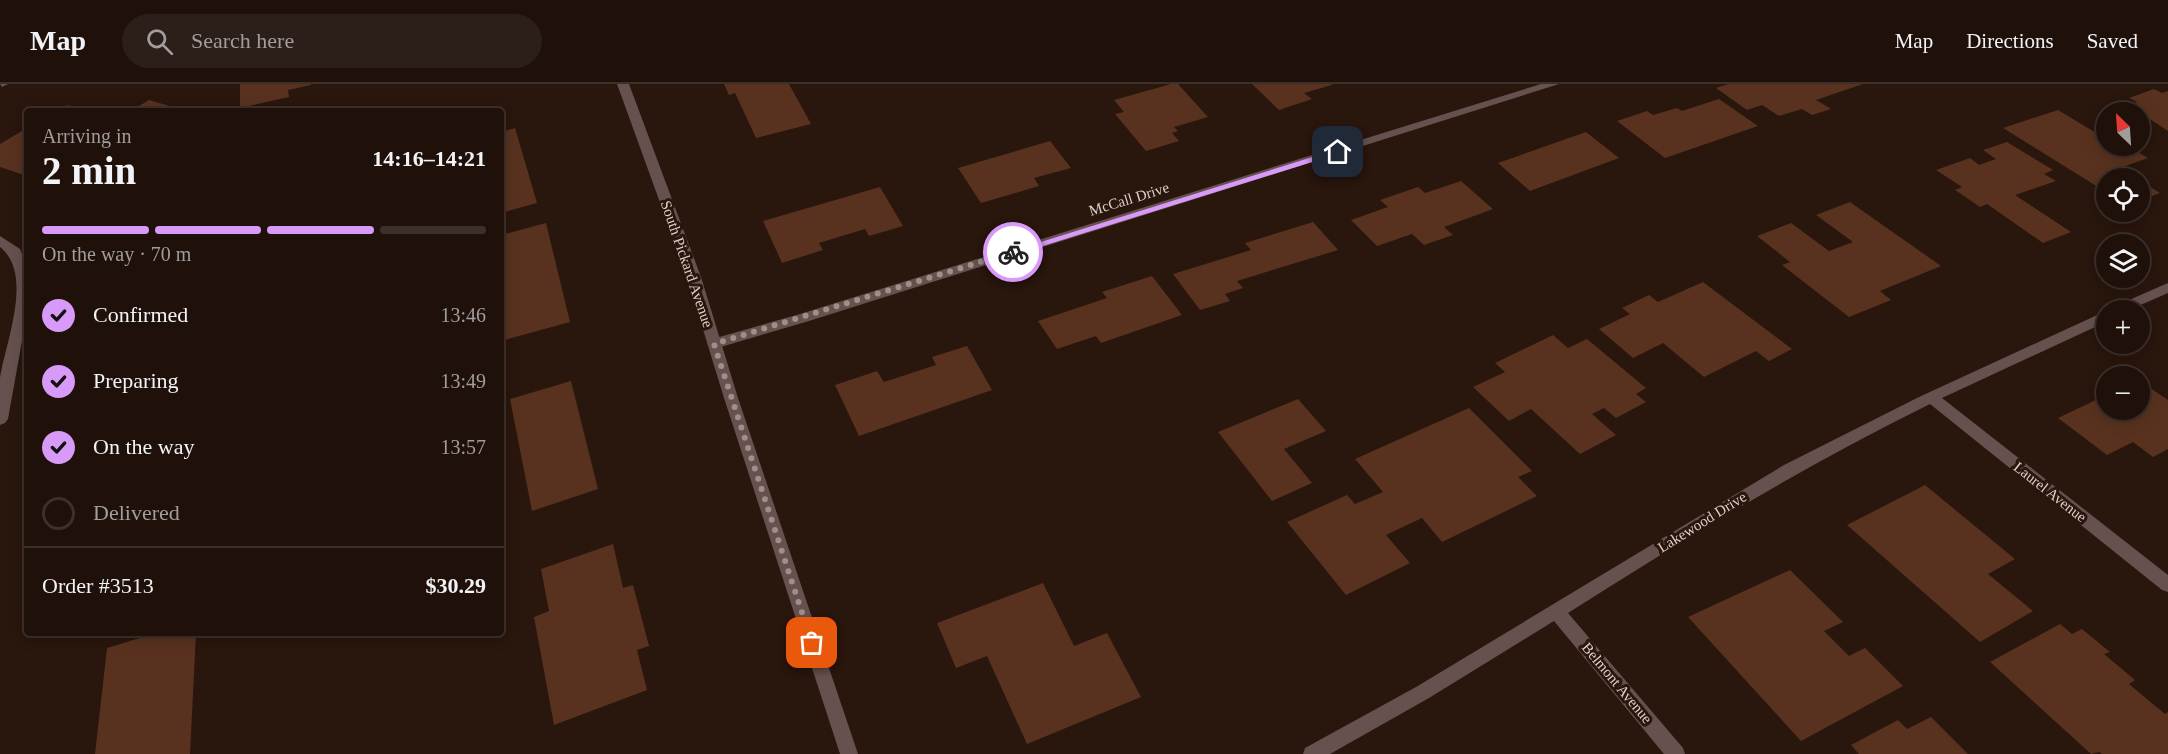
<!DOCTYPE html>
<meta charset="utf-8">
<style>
body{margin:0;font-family:Georgia,serif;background:#2c1e18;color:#f1f3f6;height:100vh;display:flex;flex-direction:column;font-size:22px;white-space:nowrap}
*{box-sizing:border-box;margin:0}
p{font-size:20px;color:#a19d9c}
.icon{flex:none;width:33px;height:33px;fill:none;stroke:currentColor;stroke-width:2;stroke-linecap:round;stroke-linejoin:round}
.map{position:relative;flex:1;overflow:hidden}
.sheet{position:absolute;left:24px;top:24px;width:480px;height:528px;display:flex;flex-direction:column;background:#1f100a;border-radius:6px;box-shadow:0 3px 15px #0003,0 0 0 2px #3c302b}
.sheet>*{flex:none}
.needle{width:39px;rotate:335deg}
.tools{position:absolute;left:2096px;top:18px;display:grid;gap:12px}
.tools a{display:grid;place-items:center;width:54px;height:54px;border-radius:50%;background:#1f100a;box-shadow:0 3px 15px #0003,0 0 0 2px #3c302b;font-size:30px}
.pin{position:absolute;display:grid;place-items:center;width:51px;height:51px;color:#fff;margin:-26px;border-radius:12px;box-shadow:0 3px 9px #0006}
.courier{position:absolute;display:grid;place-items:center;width:60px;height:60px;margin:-30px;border:4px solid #d89af8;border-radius:50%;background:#fff;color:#222;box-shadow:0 2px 8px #0007}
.head em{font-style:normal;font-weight:700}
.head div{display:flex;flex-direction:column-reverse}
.head{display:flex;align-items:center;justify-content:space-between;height:102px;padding:0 18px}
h1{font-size:39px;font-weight:700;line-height:45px}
.bar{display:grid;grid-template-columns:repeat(4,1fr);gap:9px 6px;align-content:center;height:72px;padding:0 18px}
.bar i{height:8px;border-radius:4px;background:#3c302b}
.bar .selected{background:#d89af8}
.bar p{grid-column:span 4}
.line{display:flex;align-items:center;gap:15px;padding:0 18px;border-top:2px solid #3c302b}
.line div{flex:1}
ol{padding:0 18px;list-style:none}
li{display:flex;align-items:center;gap:18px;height:66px}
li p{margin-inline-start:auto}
li .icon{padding:6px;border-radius:50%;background:#d89af8;color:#111;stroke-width:4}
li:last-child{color:#a19d9c}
li i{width:33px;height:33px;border:3px solid #3c302b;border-radius:50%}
header{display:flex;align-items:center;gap:36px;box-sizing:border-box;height:84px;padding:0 30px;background:#1f100a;border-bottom:2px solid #3c302b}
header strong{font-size:28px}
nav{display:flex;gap:33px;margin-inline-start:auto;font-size:21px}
.search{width:420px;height:54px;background:#2c1e18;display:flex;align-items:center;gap:15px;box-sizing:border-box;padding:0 21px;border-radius:33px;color:#a19d9c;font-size:22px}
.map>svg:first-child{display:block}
</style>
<header>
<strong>Map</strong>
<div class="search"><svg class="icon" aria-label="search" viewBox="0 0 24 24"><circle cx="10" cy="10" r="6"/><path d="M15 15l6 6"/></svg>Search here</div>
<nav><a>Map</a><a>Directions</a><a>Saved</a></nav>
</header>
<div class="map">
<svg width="2168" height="670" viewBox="0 0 2168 670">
<rect width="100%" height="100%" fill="#29160d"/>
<path fill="#58321f" d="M 240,0 L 311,0 L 311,1 L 288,6 L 289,13 L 240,24 Z
M 724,0 L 789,0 L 811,40 L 756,54 L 735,9 L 729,11 Z
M 1171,0 L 1178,0 L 1208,33 L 1174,43 L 1178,47 L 1172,49 L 1179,57 L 1146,67 L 1115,30 L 1124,28 L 1114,16 Z
M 1252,0 L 1332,0 L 1332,1 L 1304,9 L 1312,15 L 1279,26 Z
M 1728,0 L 1863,0 L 1816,16 L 1831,25 L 1812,31 L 1802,25 L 1779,32 L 1762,21 L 1747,26 L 1716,4 Z
M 2154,5 L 2162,9 L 2168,7 L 2168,47 L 2139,28 L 2125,23 L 2137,18 L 2129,14 Z
M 1719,15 L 1758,42 L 1665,74 L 1617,37 L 1647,27 L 1653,31 L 1677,24 L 1682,27 Z
M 149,16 L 183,26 L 183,27 L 131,27 Z
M 67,21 L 85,27 L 57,27 Z
M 2058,26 L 2106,55 L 2106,62 L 2127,62 L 2148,74 L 2120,84 L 2137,94 L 2106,94 L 2106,108 L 2003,44 Z
M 27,44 L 27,92 L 0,83 L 0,60 Z
M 515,44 L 537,119 L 501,129 L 501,48 Z
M 1586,48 L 1619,74 L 1530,107 L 1498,79 Z
M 1050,57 L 1071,84 L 1034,94 L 1039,102 L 981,119 L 958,84 Z
M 2007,58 L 2053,86 L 2044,90 L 2056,97 L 2015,111 L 2071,148 L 2043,159 L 1987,120 L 1980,123 L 1955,106 L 1962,103 L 1936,86 L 1970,74 L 1979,81 L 1996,75 L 1983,66 Z
M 2139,96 L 2160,109 L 2139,117 Z
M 1461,97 L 1493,125 L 1444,143 L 1453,151 L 1424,161 L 1412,150 L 1377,162 L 1351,136 L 1388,123 L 1380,116 L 1418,103 L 1425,109 Z
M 880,103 L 903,142 L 869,152 L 865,145 L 819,159 L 823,166 L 782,179 L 763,137 Z
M 1850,118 L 1941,182 L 1880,207 L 1891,216 L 1849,233 L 1782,181 L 1790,178 L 1757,152 L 1791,139 L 1829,167 L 1853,158 L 1816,131 Z
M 1313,138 L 1338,166 L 1237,197 L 1243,204 L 1225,210 L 1230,217 L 1200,226 L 1173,190 L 1251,166 L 1245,159 Z
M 546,139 L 570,238 L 501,257 L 501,151 Z
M 1152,192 L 1182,231 L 1101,259 L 1096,252 L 1057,265 L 1038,237 L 1107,214 L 1102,208 Z
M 1703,198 L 1792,265 L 1769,277 L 1756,267 L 1704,293 L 1663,259 L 1633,274 L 1599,245 L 1630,230 L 1622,224 L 1649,211 L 1658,218 Z
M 1553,251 L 1568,264 L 1587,255 L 1646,304 L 1636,310 L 1646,318 L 1616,334 L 1604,324 L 1592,330 L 1616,351 L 1580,370 L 1531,325 L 1509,337 L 1473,303 L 1505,288 L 1495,279 Z
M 967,262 L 992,306 L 859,352 L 835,301 L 877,287 L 884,298 L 936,281 L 932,273 Z
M 571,297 L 598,405 L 532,427 L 510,315 Z
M 2144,300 L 2168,316 L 2168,365 L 2153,373 L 2133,358 L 2107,371 L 2058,334 L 2098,315 L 2106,321 L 2106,326 L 2139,326 L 2139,302 Z
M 1298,315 L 1326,347 L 1284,365 L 1312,399 L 1272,417 L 1218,348 Z
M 1469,324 L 1532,387 L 1518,393 L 1537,412 L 1442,458 L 1422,434 L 1386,451 L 1410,479 L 1346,511 L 1287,438 L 1347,411 L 1355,420 L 1383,408 L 1355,375 Z
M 1925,401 L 2015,475 L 1988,490 L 2033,527 L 1980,558 L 1847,441 Z
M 613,460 L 623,504 L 633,501 L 649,562 L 637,566 L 647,606 L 554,641 L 534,533 L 549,527 L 541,485 Z
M 1790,486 L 1843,538 L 1824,547 L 1849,572 L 1865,564 L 1903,602 L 1801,657 L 1688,533 Z
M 1043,499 L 1074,562 L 1107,549 L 1141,613 L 1027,660 L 987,572 L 956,584 L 937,539 Z
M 2060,540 L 2072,550 L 2082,545 L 2110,568 L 2104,570 L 2135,596 L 2129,600 L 2165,630 L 2168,628 L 2168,670 L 2102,670 L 2099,668 L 2091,670 L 1990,578 Z
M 156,549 L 196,549 L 190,670 L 95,670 L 107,564 Z
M 1931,633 L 1968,670 L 1859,670 L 1851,661 L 1898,636 L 1907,645 Z"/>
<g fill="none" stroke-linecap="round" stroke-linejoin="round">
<path fill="#66514f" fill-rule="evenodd" d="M 0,0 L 8,0 L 2,3 Z
M 1541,0 L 1559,0 L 809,237 L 714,265 L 707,260 L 709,256 L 800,230 Z
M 0,152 L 20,165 L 27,182 L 27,229 L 8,335 L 5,339 L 0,341 C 0,326 0,309 0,294 C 6,257 34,190 0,163 Z
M 2168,199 L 2168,209 L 2129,226 L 2111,226 L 2113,223 Z
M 2106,227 L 2106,238 L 1942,314 L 2168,491 L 2168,508 L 2162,506 L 1930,320 C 1804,382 1686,454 1568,529 L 1683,664 L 1685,670 L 1664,670 L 1554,537 L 1429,614 L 1330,670 L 1303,670 L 1305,664 L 1416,603 L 1784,381 L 1919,313 Z"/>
<path fill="#66514f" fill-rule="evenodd" d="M 617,0 L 629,0 L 701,193 L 738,314 L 858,670 L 840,670 L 724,314 L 687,193 Z"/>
</g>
<path fill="#d89af8" d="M 1338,65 L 1341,66 L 1341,69 L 1017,170 L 1009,168 Z"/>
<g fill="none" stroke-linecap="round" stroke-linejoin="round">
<path stroke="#9f8f88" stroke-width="6" stroke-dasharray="0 10.8" d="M 812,559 L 714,260 L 1013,168"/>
</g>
<g text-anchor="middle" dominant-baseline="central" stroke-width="6" stroke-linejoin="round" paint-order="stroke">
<g font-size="15" fill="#ded0ca" stroke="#29160d">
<text transform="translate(1129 115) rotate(-17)">McCall Drive</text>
<text transform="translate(687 180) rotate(71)">South Pickard Avenue</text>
<text transform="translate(2050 408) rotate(38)">Laurel Avenue</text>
<text transform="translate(1702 438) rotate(-32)">Lakewood Drive</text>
<text transform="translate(1617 599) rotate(50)">Belmont Avenue</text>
</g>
</g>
</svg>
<div class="tools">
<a><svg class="needle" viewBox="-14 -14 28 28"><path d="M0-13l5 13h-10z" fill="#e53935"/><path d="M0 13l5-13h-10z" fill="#a19d9c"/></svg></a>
<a><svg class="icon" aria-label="locate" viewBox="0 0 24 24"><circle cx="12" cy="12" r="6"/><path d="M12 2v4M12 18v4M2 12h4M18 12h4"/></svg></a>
<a><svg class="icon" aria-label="layers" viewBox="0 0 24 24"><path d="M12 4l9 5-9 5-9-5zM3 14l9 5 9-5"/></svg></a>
<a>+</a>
<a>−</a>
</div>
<div class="pin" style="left:812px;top:559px;background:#ea580c"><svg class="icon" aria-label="bag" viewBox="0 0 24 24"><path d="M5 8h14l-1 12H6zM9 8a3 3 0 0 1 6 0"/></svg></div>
<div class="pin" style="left:1338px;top:68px;background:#1f2937"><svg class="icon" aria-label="home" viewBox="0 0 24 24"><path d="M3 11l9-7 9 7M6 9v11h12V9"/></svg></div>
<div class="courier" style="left:1013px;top:168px"><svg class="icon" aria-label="bike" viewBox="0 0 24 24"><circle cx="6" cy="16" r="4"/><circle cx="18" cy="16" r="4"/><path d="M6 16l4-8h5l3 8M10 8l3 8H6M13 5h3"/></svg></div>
<section class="sheet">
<div class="head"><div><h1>2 min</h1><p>Arriving in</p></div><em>14:16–14:21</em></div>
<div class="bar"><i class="selected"></i><i class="selected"></i><i class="selected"></i><i></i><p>On the way · 70 m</p></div>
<ol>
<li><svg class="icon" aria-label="check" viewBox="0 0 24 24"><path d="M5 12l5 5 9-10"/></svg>Confirmed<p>13:46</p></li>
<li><svg class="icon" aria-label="check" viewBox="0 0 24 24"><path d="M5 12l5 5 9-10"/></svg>Preparing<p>13:49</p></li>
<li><svg class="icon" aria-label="check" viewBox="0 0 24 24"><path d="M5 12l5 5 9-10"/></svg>On the way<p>13:57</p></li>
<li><i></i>Delivered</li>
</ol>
<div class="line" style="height:78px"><div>Order #3513</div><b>$30.29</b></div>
</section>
</div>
